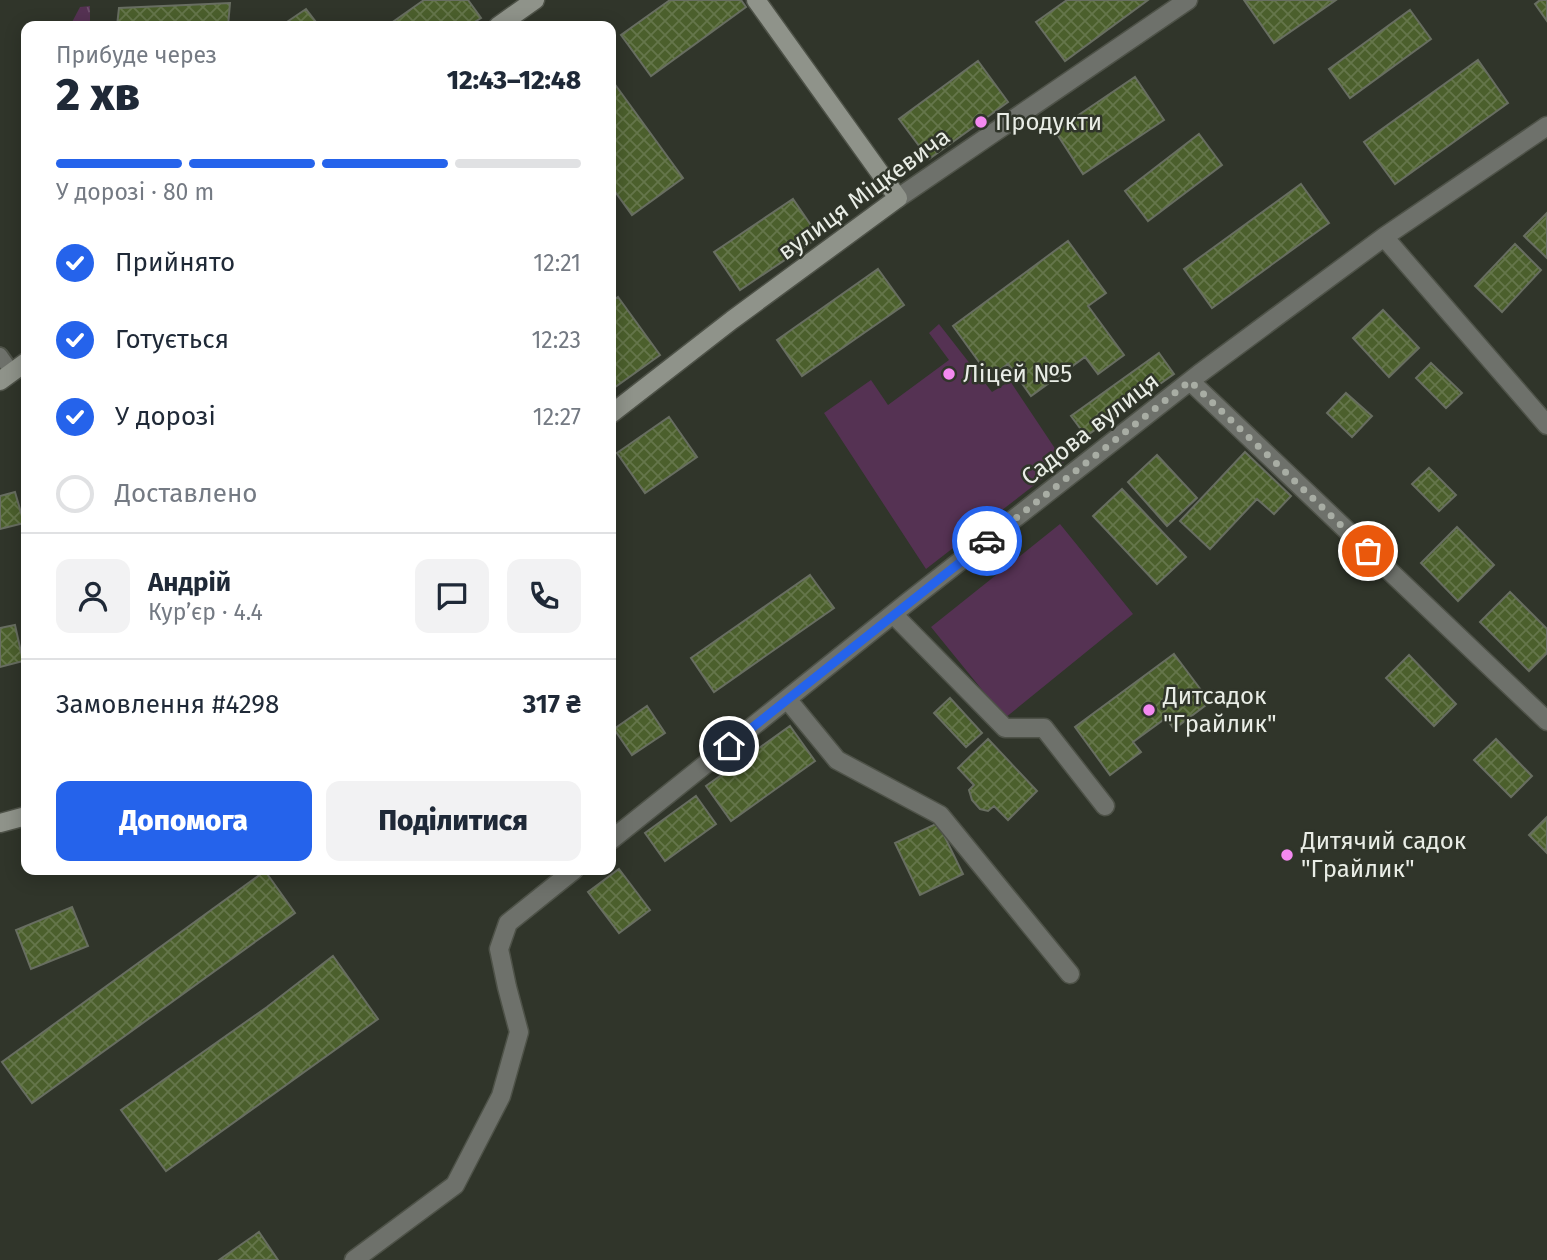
<!DOCTYPE html>
<html lang="uk">
<meta charset="utf-8">
<style>
body{margin:0;font-family:"Fira Sans",sans-serif;background:#f2f2f3;color:#1f2937;height:100vh;display:flex;flex-direction:column;font-size:26px;white-space:nowrap}
*{box-sizing:border-box;margin:0}
p{font-size:23px;color:#747a83}
.icon{flex:none;width:38px;height:38px;fill:none;stroke:currentColor;stroke-width:2;stroke-linecap:round;stroke-linejoin:round}
.map{position:relative;flex:1;overflow:hidden}
.details{position:absolute;left:21px;top:21px;width:595px;height:854px;display:flex;flex-direction:column;background:#fff;border-radius:14px;box-shadow:0 4px 18px #0003}
.details>*{flex:none}
.pin{position:absolute;display:grid;place-items:center;width:60px;height:60px;color:#fff;margin:-30px;border:4px solid #fff;border-radius:50%;box-shadow:0 2px 7px #0007}
.courier{position:absolute;display:grid;place-items:center;width:70px;height:70px;margin:-35px;border:5px solid #2563eb;border-radius:50%;background:#fff;color:#222;box-shadow:0 2px 9px #0007}
.headline em{font-style:normal;font-weight:800}
.headline div{display:flex;flex-direction:column-reverse}
.headline{display:flex;align-items:center;justify-content:space-between;height:119px;padding:0 35px}
h1{font-size:46px;font-weight:800;line-height:52px}
.bar{display:grid;grid-template-columns:repeat(4,1fr);gap:10px 7px;align-content:center;height:84px;padding:0 35px}
.bar i{height:9px;border-radius:5px;background:#e0e1e3}
.bar .on{background:#2563eb}
.bar p{grid-column:span 4}
.line{display:flex;align-items:center;gap:18px;padding:0 35px;border-top:2px solid #e0e1e3}
.line div{flex:1}
.round{display:grid;place-items:center;flex:none;width:74px;height:74px;border-radius:14px;background:#f2f2f3}
ol{padding:0 35px;list-style:none}
li{display:flex;align-items:center;gap:21px;height:77px}
li p{margin-inline-start:auto}
li .icon{padding:7px;border-radius:50%;background:#2563eb;color:#fff;stroke-width:4}
li:last-child{color:#747a83}
li i{width:38px;height:38px;border:4px solid #e0e1e3;border-radius:50%}
.primary-button{display:flex;gap:14px;margin-top:auto;padding:14px 35px}
.primary-button a{flex:1;height:80px;border-radius:14px;background:#2563eb;color:#fff;font-size:28px;font-weight:800;line-height:80px;text-align:center}
.primary-button a+a{background:#f2f2f3;color:#1f2937}
.map>svg:first-child{display:block}
</style>
<div class="map">
<svg width="1547" height="1260" viewBox="0 0 1547 1260">
<defs>
<pattern id="grass-tufts" width="24" height="20" patternUnits="userSpaceOnUse" patternTransform="scale(1.75)"><rect width="24" height="20" fill="#553253"/><path d="M3 7l-1-3M5 7V3M7 7l1-3M15 17l-1-3M17 17v-4M19 17l1-3" fill="none" stroke="#6d506c"/></pattern>
<pattern id="building-cross-hatch" width="8" height="8" patternUnits="userSpaceOnUse" patternTransform="scale(1.75)"><rect width="8" height="8" fill="#4b5f2c"/><path d="M0 0l8 8M0 8l8-8" fill="none" stroke="#65764b"/></pattern>
</defs>
<rect width="100%" height="100%" fill="#30352a"/>
<path fill="url(#grass-tufts)" d="M 90,6 L 90,26 L 70,26 L 80,7 Z"/>
<path fill="#553253" d="M 939,324 L 992,392 L 1010,381 L 1064,462 L 926,569 L 824,413 L 871,380 L 888,405 L 949,360 L 929,333 Z
M 1060,524 L 1133,614 L 1005,718 L 931,627 Z"/>
<path fill="url(#building-cross-hatch)" stroke="#686e61" stroke-width="2" d="M 424,0 L 468,0 L 481,18 L 468,26 L 387,26 Z
M 670,0 L 741,0 L 746,7 L 651,76 L 621,35 Z
M 1067,0 L 1148,0 L 1065,61 L 1036,22 Z
M 1244,0 L 1336,0 L 1274,43 Z
M 1540,0 L 1547,0 L 1547,21 L 1535,4 Z
M 230,3 L 228,26 L 117,26 L 119,8 Z
M 306,9 L 319,26 L 281,26 Z
M 1410,10 L 1431,39 L 1350,98 L 1329,69 Z
M 1478,60 L 1508,103 L 1395,184 L 1364,142 Z
M 978,61 L 1008,102 L 929,159 L 899,119 Z
M 1135,77 L 1164,120 L 1083,174 L 1055,131 Z
M 611,79 L 683,178 L 632,215 L 611,186 Z
M 1199,134 L 1222,165 L 1148,221 L 1125,191 Z
M 1301,184 L 1329,223 L 1212,308 L 1184,269 Z
M 793,199 L 819,237 L 740,290 L 714,252 Z
M 1547,213 L 1547,258 L 1524,236 Z
M 1068,241 L 1106,293 L 1088,306 L 1124,355 L 1098,374 L 1085,357 L 1031,396 L 1008,364 L 990,377 L 953,326 Z
M 1515,244 L 1541,270 L 1502,312 L 1475,286 Z
M 878,269 L 904,305 L 802,376 L 777,340 Z
M 618,297 L 660,355 L 611,390 L 611,302 Z
M 1383,310 L 1419,348 L 1389,377 L 1353,338 Z
M 1159,353 L 1174,374 L 1086,436 L 1071,416 Z
M 1431,363 L 1462,393 L 1446,408 L 1416,378 Z
M 1346,393 L 1372,416 L 1352,437 L 1327,413 Z
M 669,417 L 697,457 L 645,493 L 617,453 Z
M 1245,452 L 1291,496 L 1274,514 L 1257,499 L 1210,549 L 1180,521 Z
M 1157,455 L 1197,498 L 1167,526 L 1128,482 Z
M 1429,468 L 1456,495 L 1439,511 L 1412,484 Z
M 1122,489 L 1186,557 L 1157,584 L 1093,516 Z
M 15,492 L 24,523 L 0,529 L 0,496 Z
M 1457,527 L 1494,565 L 1458,601 L 1421,563 Z
M 810,575 L 834,608 L 714,692 L 691,658 Z
M 1510,592 L 1547,629 L 1547,653 L 1529,671 L 1480,622 Z
M 15,625 L 23,661 L 0,667 L 0,628 Z
M 1174,654 L 1210,702 L 1174,729 L 1166,718 L 1133,742 L 1141,752 L 1110,775 L 1075,727 Z
M 1409,655 L 1456,704 L 1434,726 L 1386,678 Z
M 950,698 L 982,733 L 966,747 L 934,713 Z
M 647,706 L 665,733 L 632,755 L 614,729 Z
M 790,726 L 815,761 L 731,821 L 706,786 Z
M 988,739 L 1037,791 L 1008,820 L 994,806 L 988,811 L 980,809 L 972,800 L 969,790 L 974,785 L 958,768 Z
M 1496,739 L 1532,776 L 1511,797 L 1474,760 Z
M 696,796 L 716,824 L 665,861 L 645,833 Z
M 1547,817 L 1547,853 L 1529,835 Z
M 938,823 L 963,874 L 920,895 L 895,843 Z
M 619,869 L 650,910 L 619,933 L 588,892 Z
M 265,871 L 295,913 L 32,1103 L 2,1062 Z
M 72,907 L 88,946 L 31,969 L 16,930 Z
M 333,956 L 378,1019 L 166,1171 L 121,1110 L 267,1007 Z
M 259,1232 L 278,1260 L 219,1260 Z"/>
<g fill="none" stroke-linecap="round" stroke-linejoin="round">
<g stroke="#4e5248" stroke-width="18">
<path id="lane" d="M 0,355 L 12,372"/>
</g>
<g stroke="#4e5248" stroke-width="21">
<path id="street" d="M 898,198 L 1188,0
M 1384,237 L 1547,425
M 1190,381 L 1547,721
M 893,614 L 1005,728 L 1044,728 L 1105,806
M 787,699 L 837,760 L 940,815 L 1070,974
M 611,840 L 908,602 L 1199,374 L 1384,237 L 1547,126
M 354,1260 L 455,1185 L 501,1096 L 519,1032 L 507,987 L 499,949 L 508,923 L 574,870"/>
</g>
<g stroke="#4e5248" stroke-width="21">
<path id="secondary" d="M 498,26 L 535,0
M 0,381 L 26,362
M 611,414 L 732,320 L 898,198 L 756,0
M 0,823 L 26,816"/>
</g>
<use href="#lane" stroke="#6e716b" stroke-width="14"/>
<use href="#street" stroke="#6e716b" stroke-width="18"/>
<use href="#secondary" stroke="#8f938a" stroke-width="18"/>
</g>
<g fill="none" stroke-linecap="round" stroke-linejoin="round">
<path stroke="#a8ada4" stroke-width="7" stroke-dasharray="0 12.6" d="M 987,541 L 1190,381 L 1368,551"/>
<path stroke="#2563eb" stroke-width="9" d="M 729,746 L 987,541"/>
</g>
<g fill="#f489f0" stroke="#30352a" stroke-width="2.5">
<circle cx="981" cy="122" r="7"/>
<circle cx="949" cy="374" r="7"/>
<circle cx="1149" cy="710" r="7"/>
<circle cx="1287" cy="855" r="7"/>
</g>
<g text-anchor="middle" dominant-baseline="central" stroke-width="5" stroke-linejoin="round" paint-order="stroke">
<g font-size="24" fill="#e9ede6" stroke="#30352a" text-anchor="start">
<text x="995" y="122">Продукти</text>
<text x="963" y="374">Ліцей №5</text>
<text x="1163" y="696">Дитсадок<tspan x="1163" dy="28">"Грайлик"</tspan></text>
<text x="1301" y="841">Дитячий садок<tspan x="1301" dy="28">"Грайлик"</tspan></text>
</g>
<g font-size="24" fill="#e9ede6" stroke="#30352a">
<text transform="translate(864 194) rotate(-36)">вулиця Міцкевича</text>
<text transform="translate(1090 429) rotate(-38)">Садова вулиця</text>
</g>
</g>
</svg>
<div class="pin" style="left:1368px;top:551px;background:#ea580c"><svg class="icon" aria-label="bag" viewBox="0 0 24 24"><path d="M5 8h14l-1 12H6zM9 8a3 3 0 0 1 6 0"/></svg></div>
<div class="pin" style="left:729px;top:746px;background:#1f2937"><svg class="icon" aria-label="home" viewBox="0 0 24 24"><path d="M3 11l9-7 9 7M6 9v11h12V9"/></svg></div>
<div class="courier" style="left:987px;top:541px"><svg class="icon" aria-label="car" viewBox="0 0 24 24"><path d="M5 17H2v-5l4-1 3-4h7l3 4 3 1v5h-3M9 17h6M6 11h13"/><circle cx="7" cy="17" r="2"/><circle cx="17" cy="17" r="2"/></svg></div>
<section class="details">
<div class="headline"><div><h1>2 хв</h1><p>Прибуде через</p></div><em>12:43–12:48</em></div>
<div class="bar"><i class="on"></i><i class="on"></i><i class="on"></i><i></i><p>У дорозі · 80 m</p></div>
<ol>
<li><svg class="icon" aria-label="check" viewBox="0 0 24 24"><path d="M5 12l5 5 9-10"/></svg>Прийнято<p>12:21</p></li>
<li><svg class="icon" aria-label="check" viewBox="0 0 24 24"><path d="M5 12l5 5 9-10"/></svg>Готується<p>12:23</p></li>
<li><svg class="icon" aria-label="check" viewBox="0 0 24 24"><path d="M5 12l5 5 9-10"/></svg>У дорозі<p>12:27</p></li>
<li><i></i>Доставлено</li>
</ol>
<div class="line" style="height:126px"><a class="round"><svg class="icon" aria-label="person" viewBox="0 0 24 24"><circle cx="12" cy="8" r="4"/><path d="M4 21q1-7 8-7t8 7"/></svg></a><div><b>Андрій</b><p>Кур’єр · 4.4</p></div><a class="round"><svg class="icon" aria-label="chat" viewBox="0 0 24 24"><path d="M4 5h16v11H9l-5 4z"/></svg></a><a class="round"><svg class="icon" aria-label="phone" viewBox="0 0 24 24"><path d="M5 4h4l2 5-3 2q2 4 5 5l2-3 5 2v4C11 20 4 13 5 4z"/></svg></a></div>
<div class="line" style="height:91px"><div>Замовлення #4298</div><b>317 ₴</b></div>
<div class="primary-button"><a>Допомога</a><a>Поділитися</a></div>
</section>
</div>
